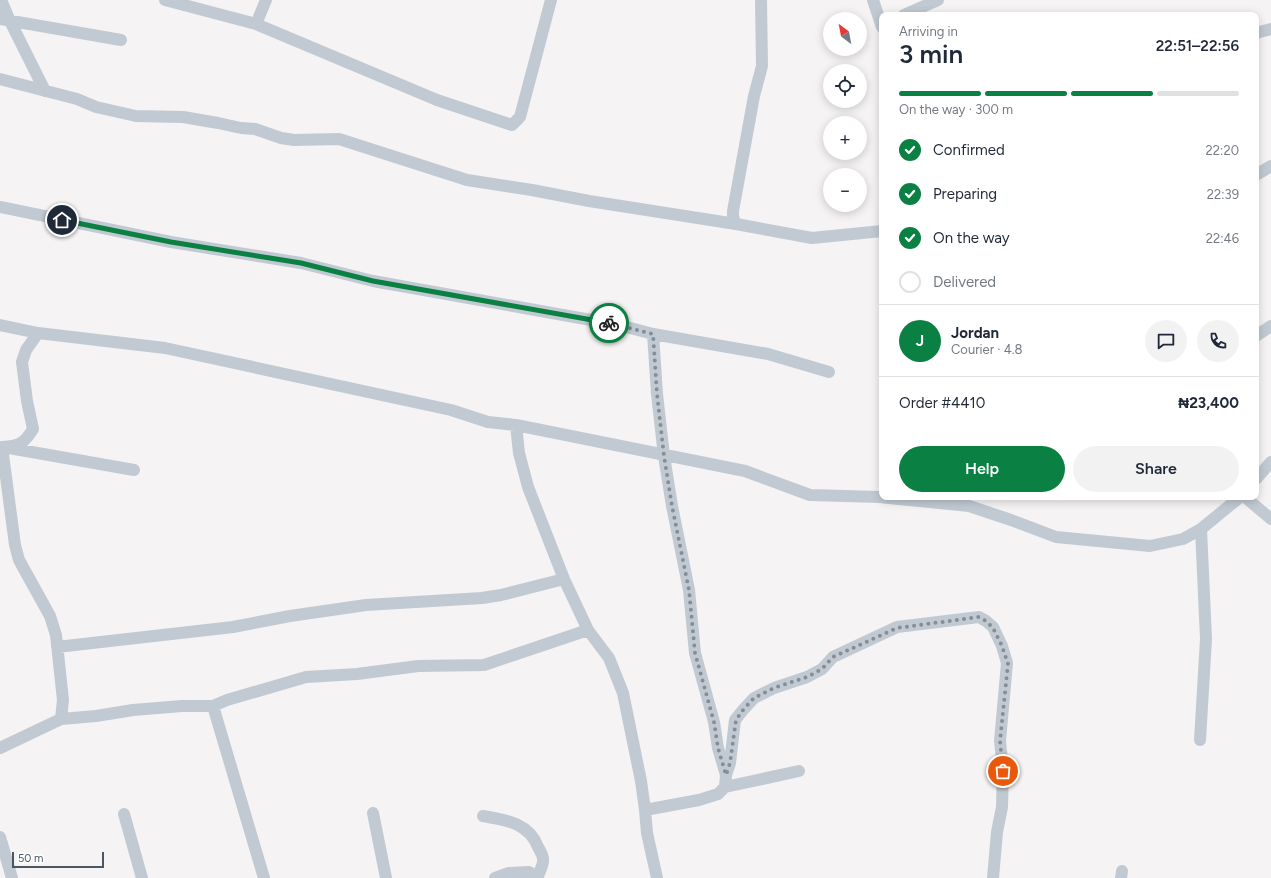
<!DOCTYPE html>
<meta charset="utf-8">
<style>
body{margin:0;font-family:Figtree,sans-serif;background:#f2f2f3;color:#1f2937;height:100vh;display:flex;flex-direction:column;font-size:15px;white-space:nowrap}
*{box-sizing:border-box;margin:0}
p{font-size:13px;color:#747a83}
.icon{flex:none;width:22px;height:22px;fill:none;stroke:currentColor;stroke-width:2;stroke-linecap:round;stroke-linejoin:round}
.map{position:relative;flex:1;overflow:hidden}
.drawer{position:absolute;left:879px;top:12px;width:380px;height:488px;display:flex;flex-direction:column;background:#fff;border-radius:8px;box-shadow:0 2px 10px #0003}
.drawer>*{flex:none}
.needle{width:26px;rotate:328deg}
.controls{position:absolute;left:823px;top:12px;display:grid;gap:8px}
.controls a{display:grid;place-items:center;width:44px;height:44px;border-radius:50%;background:#fff;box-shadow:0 2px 10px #0003;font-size:20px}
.scale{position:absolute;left:12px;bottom:10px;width:92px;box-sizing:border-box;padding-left:4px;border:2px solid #4a5661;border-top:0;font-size:11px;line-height:14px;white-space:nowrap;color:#4a5661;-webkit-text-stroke:3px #fff;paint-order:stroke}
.pin{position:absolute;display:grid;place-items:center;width:34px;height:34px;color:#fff;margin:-17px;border:2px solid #fff;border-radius:50%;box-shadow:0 1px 4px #0007}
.courier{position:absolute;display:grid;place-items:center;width:40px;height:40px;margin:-20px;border:3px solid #0b8043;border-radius:50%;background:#fff;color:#222;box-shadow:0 1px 5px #0007}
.overview em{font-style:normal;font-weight:600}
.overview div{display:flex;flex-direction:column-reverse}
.overview{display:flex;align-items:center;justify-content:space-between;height:68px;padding:0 20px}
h1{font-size:26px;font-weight:600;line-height:30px}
.bar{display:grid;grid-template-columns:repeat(4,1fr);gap:6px 4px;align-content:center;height:48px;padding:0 20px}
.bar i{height:5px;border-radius:3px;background:#e0e1e3}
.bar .active{background:#0b8043}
.bar p{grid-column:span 4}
.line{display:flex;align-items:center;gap:10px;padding:0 20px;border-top:1px solid #e0e1e3}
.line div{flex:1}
.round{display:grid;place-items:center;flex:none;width:42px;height:42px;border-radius:21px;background:#f2f2f3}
ol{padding:0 20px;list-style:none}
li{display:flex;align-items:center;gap:12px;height:44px}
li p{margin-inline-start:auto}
li .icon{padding:4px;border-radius:50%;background:#0b8043;color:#fff;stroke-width:4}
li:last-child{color:#747a83}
li i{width:22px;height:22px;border:2px solid #e0e1e3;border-radius:50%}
.primary-button{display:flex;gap:8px;margin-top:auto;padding:8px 20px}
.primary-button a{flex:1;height:46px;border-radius:24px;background:#0b8043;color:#fff;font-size:16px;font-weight:600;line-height:46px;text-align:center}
.primary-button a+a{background:#f2f2f3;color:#1f2937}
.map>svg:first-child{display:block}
</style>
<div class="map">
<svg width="1271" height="878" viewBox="0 0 1271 878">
<rect width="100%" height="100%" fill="#f5f3f3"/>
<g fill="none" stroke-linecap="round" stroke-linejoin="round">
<path stroke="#c1cad2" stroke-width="12" d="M 1,0 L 10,21 L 45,91
M 165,0 L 256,24 L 437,100 L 512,125 L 520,117 L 551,0
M 761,0 L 762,66 L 754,96 L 733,211 L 733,217 L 736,224 L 812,238 L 882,231
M 873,0 L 882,27
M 904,15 L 938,0
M 0,19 L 121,40
M 256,24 L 266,0
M 1256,33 L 1271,29
M 0,79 L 77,99 L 96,107 L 136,116 L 183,117 L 218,123 L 241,128 L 255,129 L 281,138 L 294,140 L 339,139 L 467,180 L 532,190 L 589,201 L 736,224
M 1256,175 L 1271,166
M 0,207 L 171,242 L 301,263 L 373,281 L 619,325 L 653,334 L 768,354 L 829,372
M 0,325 L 38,333 L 165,348 L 451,410 L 488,422 L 516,425 L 745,471 L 810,495 L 879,497 L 969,506 L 1011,520 L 1056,537 L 1150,546 L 1183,539 L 1201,529 L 1240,497
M 1256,336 L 1271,326
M 516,425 L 519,453 L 528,487 L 564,579 L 588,630 L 609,658 L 623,693 L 641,781 L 645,810 L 647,833 L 657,878
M 2,447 L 15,545 L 19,560 L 50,616 L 56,635 L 63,700 L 61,719
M 2,447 C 19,446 24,444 33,429 L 27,401 L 22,362 L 26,350 L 38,333
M 9,448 L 134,470
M 1256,479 L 1271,462
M 1245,497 L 1271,519
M 57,647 L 233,627 L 290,616 L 366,605 L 482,598 L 501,595 L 564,579
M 213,706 L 264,878
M 1200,740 L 1206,639 L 1201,529
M 0,748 L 61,719 L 96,716 L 133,710 L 182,706 L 213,706 L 227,700 L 306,677 L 357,674 L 418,666 L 484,665 L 588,630
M 726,775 L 730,763 L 735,720 L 743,710 L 754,698 L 774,688 L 807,677 L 822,669 L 833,657 L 897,627 L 979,617 L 986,621 L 993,627 L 1002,646 L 1007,663 L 1000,741 L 1003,771 L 1002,807 L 997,832 L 993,878
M 725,787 L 799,771
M 645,810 L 699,800 L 718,794 L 725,787 L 726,775 L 718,748 L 714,722 L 695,653 L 689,590 L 672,506 L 664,456 L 657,394 L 653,334
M 373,813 L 386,878
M 124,814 L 142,878
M 483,816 C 506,820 529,823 538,847 C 540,851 543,855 543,859 C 544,864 539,872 538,877
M 0,837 L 12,878
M 495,878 L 509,873 L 529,872 L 538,878
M 1121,878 L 1122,871"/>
</g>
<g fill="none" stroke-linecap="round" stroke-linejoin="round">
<path stroke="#868d94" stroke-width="4" stroke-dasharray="0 7.2" d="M 609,323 L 653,334 L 657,394 L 664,456 L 672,506 L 689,590 L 695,653 L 714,722 L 718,748 L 726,775 L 730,763 L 736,720 L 743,710 L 754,698 L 774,688 L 807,677 L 822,669 L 833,657 L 897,628 L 979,617 L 986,621 L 993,628 L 1002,646 L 1008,664 L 1000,741 L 1003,771"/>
<path stroke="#0b8043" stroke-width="5" d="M 62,220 L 171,242 L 301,263 L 373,281 L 609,323"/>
</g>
</svg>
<div class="controls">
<a><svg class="needle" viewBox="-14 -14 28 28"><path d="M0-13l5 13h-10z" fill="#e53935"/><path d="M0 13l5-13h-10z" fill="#747a83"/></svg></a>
<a><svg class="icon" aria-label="locate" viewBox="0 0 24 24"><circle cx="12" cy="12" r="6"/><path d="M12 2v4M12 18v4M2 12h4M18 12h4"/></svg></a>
<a>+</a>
<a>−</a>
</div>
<div class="scale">50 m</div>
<div class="pin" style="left:1003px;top:771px;background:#ea580c"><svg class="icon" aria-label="bag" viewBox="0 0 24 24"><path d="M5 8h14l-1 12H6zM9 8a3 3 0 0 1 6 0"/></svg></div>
<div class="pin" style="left:62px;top:220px;background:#1f2937"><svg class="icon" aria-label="home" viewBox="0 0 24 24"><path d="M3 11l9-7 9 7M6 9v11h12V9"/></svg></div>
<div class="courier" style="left:609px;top:323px"><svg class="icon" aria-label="bike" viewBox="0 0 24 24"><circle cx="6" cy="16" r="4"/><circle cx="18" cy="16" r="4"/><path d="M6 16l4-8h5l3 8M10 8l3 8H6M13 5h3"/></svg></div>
<section class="drawer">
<div class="overview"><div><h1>3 min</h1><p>Arriving in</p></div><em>22:51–22:56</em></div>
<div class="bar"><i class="active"></i><i class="active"></i><i class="active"></i><i></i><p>On the way · 300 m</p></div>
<ol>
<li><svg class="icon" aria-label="check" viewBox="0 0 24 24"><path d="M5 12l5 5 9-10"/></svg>Confirmed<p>22:20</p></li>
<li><svg class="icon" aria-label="check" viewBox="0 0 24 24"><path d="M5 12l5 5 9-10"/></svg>Preparing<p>22:39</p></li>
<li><svg class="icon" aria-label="check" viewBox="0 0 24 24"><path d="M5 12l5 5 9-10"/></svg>On the way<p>22:46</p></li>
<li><i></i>Delivered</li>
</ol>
<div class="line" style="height:72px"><b class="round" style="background:#0b8043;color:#fff">J</b><div><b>Jordan</b><p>Courier · 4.8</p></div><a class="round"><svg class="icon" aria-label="chat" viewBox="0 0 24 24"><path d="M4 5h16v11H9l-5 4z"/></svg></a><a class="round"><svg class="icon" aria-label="phone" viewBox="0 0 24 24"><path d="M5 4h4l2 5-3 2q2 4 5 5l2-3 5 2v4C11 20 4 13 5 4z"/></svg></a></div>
<div class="line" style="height:52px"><div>Order #4410</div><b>₦23,400</b></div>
<div class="primary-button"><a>Help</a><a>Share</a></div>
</section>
</div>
